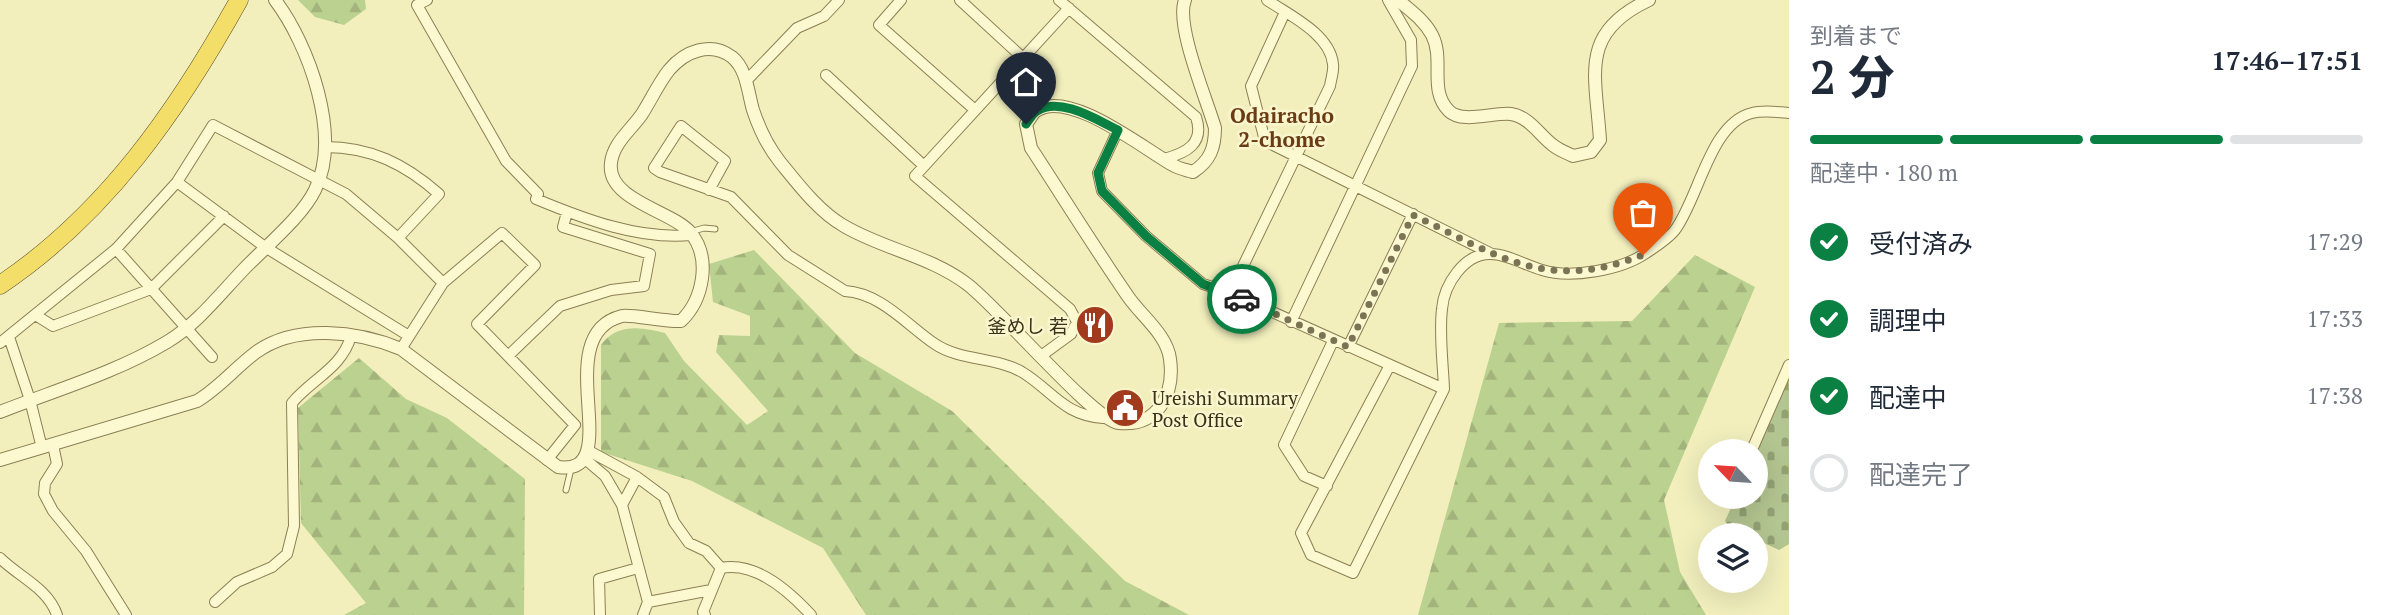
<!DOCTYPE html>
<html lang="ja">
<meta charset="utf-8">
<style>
body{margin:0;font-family:"PT Serif","Noto Sans JP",serif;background:#f2f2f3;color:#1f2937;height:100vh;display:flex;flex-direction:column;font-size:26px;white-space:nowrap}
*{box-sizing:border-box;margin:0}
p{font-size:23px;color:#747a83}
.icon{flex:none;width:38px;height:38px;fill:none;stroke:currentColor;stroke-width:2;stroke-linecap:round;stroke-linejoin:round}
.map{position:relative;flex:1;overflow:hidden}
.side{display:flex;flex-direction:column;background:#fff;width:595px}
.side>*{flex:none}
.needle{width:46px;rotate:295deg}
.controls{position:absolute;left:1698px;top:439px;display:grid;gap:14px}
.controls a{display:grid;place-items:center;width:70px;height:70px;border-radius:50%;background:#fff;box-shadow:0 7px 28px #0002;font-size:35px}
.pin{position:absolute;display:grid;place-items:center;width:60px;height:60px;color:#fff;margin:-72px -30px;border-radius:50% 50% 50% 0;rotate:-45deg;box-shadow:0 0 7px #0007}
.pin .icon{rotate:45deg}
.courier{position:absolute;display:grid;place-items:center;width:70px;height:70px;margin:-35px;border:5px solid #0b8043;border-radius:50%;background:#fff;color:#222;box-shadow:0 2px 9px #0007}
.overview em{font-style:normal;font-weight:800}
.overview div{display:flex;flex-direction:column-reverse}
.overview{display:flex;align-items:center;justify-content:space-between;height:119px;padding:0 21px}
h1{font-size:46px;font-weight:800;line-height:52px}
.bar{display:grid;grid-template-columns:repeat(4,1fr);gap:10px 7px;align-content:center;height:84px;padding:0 21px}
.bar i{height:9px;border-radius:5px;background:#e0e1e3}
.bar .selected{background:#0b8043}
.bar p{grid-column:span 4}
ol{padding:0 21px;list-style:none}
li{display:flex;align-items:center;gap:21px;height:77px}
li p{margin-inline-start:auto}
li .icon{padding:7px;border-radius:50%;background:#0b8043;color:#fff;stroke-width:4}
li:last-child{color:#747a83}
li i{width:38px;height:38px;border:4px solid #e0e1e3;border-radius:50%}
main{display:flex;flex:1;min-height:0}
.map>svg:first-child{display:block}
</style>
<main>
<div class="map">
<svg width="1789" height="615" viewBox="0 0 1789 615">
<defs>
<pattern id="forest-firs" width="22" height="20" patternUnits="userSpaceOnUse" patternTransform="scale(1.75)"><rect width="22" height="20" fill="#bbd190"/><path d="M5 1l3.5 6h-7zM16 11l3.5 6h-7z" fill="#a2b47c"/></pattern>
<pattern id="cemetery-stones" width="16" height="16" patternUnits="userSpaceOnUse" patternTransform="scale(1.75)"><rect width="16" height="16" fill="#b3c590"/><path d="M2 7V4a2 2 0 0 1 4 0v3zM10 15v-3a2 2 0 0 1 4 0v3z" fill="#93a175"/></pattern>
</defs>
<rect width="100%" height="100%" fill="#f2efbd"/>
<path fill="url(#forest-firs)" d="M 298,0 L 365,0 L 366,9 L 344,25 L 315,17 Z
M 754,250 L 855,353 L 952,411 L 1125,581 L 1189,615 L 866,615 L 823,548 L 692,481 L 601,452 L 601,345 C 617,323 642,327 665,333 L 684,361 L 747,425 L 768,411 L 716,352 L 719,335 L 750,336 L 750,316 L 713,302 L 709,264 Z
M 1695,255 L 1755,287 L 1664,500 L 1680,572 L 1706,615 L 1418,615 L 1499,323 L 1632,321 Z
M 359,358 L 406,399 L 447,418 L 525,479 L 524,615 L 344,615 L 366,603 L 301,523 L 298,408 Z"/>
<path fill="url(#cemetery-stones)" d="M 1789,374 L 1789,544 L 1779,550 L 1755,539 L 1755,536 L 1730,528 L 1725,521 L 1736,497 L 1755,497 L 1755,452 Z"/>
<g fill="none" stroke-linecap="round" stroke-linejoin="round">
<g stroke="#8c7f54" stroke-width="7">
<path id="service" d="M 690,232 L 704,228 L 715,229
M 566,490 L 571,469"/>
</g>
<g stroke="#8c7f54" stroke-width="12">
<path id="minor" d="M 427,0 L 417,5 L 506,161 L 538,194 L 536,199 C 584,219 639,240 691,235
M 901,0 L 879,25 L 975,110
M 960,0 L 1023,58
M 1059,0 L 1196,117 C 1205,144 1186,153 1164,159
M 1285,12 L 1251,86 L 1265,141 L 1492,254
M 826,75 L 924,166
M 746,81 L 797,28 L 824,16 L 839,0
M 1118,130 L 1098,173 L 1102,191 L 1146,236 L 1203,284 L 1230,293 L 1444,389 L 1353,573 L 1311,555 L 1301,533 L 1390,365
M 325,147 C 371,147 405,164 439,194 L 398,238
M 177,182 L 265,247 L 409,336
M 709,190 L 725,161 L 681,126 L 654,168 L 660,172 L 731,197 L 788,255 L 845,291 C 881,293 908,326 935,344 C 960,361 996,357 1022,372 C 1053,391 1063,415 1103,418
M 116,249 L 212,357
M 1230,293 L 1330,86 C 1331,79 1334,71 1333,64 C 1330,34 1289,15 1267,0
M 37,316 L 53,326 L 151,289 L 224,216
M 1291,322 L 1412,66 L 1411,40 L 1388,0
M 9,337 L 30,400 L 42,448
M 0,343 L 116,249 L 177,182 L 213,125 L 346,194 L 398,238 L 443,283
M 1348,347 L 1413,214
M 401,349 L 443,283 L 502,233 L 535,265 L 477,324 L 575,425 L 547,460
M 508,356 L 560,306 L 611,290 L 644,286 L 650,254 L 563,227 L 567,212
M 1041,356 L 1071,334 L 1077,322 L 1070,309 L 915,176 L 1069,8
M 1444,389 C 1443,363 1439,334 1442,309 C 1444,285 1464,253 1491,254 C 1507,254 1527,266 1542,270 C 1571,279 1621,270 1646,253 C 1655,247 1668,239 1675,230 C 1699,198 1710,123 1752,113 C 1763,110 1777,112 1789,113
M 53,445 L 57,464 L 45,483 L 44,494 L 53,511 L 86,551 L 126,615
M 589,451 L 637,477 L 664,497 L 674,522 L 689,543 L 706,551 L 721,568
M 1751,452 L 1789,365
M 585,459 L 605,476 L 622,505
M 637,477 L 622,505 L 648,602 L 643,615
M 1327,486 L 1304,476 L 1284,445 L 1333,341
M 0,558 C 19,577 48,588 57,615
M 215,602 L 237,582 L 272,567 L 287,554 L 294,526 L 292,403 C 312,379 342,368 351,336
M 648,602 L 711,590
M 600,615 L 599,579 L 638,568
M 705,615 L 703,612 L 721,568 C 755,561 789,591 811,615"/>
</g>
<g stroke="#8c7f54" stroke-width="14">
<path id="tertiary" d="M 1398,0 C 1410,10 1424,20 1432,35 C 1445,60 1428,90 1449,111 C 1462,124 1494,112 1511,114 C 1530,117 1540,136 1554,146 C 1559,150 1567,153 1573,156 L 1591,152 L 1600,140 C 1596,75 1578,33 1649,0
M 0,412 C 56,390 115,373 167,342 C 197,324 220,294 244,269 C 265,247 302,217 315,190 C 342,136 309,45 275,0
M 0,460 L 197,401 C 219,388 235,368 255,353 C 295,323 358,331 401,349 L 558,467 C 629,477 546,335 622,316 C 630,314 667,322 681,321 C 703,300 712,258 690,232 C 672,211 606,200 611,163 C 613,143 631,130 642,114 C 651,100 658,84 669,70 C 685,51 711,41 732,57 C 747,69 748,93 753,110 C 759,128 768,147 780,162 C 798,184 819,212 844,226 C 883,249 930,256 967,284 C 998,307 1094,421 1119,423 C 1157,427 1175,395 1170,359 C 1167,334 1140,315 1127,295 C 1094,247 1063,197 1031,148 L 1026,124 C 1029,121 1032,114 1036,111 C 1069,88 1145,150 1173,165 C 1179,169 1187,170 1193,172 C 1210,161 1215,148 1215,128 C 1207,100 1175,25 1185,0"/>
</g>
<g stroke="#594b29" stroke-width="19">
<path id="trunk" d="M 0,285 C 106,214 178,110 239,0"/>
</g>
<use href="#service" stroke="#fcf9d1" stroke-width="5"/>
<use href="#minor" stroke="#fcf9d1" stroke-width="10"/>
<use href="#tertiary" stroke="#fcf9d1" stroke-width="12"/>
<use href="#trunk" stroke="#f4de6a" stroke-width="18"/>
</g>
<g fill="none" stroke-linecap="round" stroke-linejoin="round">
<path stroke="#7a7454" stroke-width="7" stroke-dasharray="0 12.6" d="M 1242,299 L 1348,347 L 1413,215 C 1499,256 1546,293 1643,255"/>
<path stroke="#0b8043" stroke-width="9" d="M 1026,124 C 1029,120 1033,113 1037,111 C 1060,96 1097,120 1118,130 L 1098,173 L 1102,191 L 1146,236 L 1203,284 L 1242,299"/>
</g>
<defs>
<g id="restaurant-disc" transform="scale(2.0125)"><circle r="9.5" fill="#a23b1e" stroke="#f9f6cd"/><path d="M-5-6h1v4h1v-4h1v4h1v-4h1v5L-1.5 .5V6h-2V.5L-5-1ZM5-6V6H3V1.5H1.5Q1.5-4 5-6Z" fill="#fff"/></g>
<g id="civic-disc" transform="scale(2.0125)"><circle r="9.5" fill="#a23b1e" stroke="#f9f6cd"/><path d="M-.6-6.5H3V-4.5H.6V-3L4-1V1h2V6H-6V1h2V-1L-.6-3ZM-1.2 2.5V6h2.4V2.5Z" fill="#fff"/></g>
</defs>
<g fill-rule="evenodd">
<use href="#restaurant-disc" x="1095" y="325"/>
<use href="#civic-disc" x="1125" y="408"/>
</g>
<g text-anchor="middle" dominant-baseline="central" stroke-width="5" stroke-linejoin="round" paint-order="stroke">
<g font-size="19" fill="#3a311b" stroke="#f9f6cd" text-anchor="end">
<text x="1068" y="325">釜めし 若</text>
<text x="1152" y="397" text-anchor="start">Ureishi Summary<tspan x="1152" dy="22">Post Office</tspan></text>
</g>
<g font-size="21" font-weight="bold" fill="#6b3b15" stroke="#f9f6cd">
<text x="1282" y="115">Odairacho<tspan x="1282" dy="24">2-chome</tspan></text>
</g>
</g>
</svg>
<div class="controls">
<a><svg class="needle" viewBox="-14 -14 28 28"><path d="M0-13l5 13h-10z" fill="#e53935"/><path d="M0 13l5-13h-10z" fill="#747a83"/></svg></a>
<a><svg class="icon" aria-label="layers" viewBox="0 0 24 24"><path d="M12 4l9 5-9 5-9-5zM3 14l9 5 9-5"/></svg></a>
</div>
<div class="pin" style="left:1643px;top:255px;background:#ea580c"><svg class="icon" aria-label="bag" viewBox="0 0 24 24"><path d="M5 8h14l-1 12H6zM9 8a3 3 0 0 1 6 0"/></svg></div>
<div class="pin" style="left:1026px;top:124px;background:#1f2937"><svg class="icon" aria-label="home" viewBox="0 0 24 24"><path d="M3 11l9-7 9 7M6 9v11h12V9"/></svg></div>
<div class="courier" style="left:1242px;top:299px"><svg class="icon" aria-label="car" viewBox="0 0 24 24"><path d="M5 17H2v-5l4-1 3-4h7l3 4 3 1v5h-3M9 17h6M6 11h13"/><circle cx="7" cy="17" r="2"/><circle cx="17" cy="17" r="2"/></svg></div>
</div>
<section class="side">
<div class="overview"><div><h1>2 分</h1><p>到着まで</p></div><em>17:46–17:51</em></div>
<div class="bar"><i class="selected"></i><i class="selected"></i><i class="selected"></i><i></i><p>配達中 · 180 m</p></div>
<ol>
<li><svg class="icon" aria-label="check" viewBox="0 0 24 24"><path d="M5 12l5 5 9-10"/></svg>受付済み<p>17:29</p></li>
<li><svg class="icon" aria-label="check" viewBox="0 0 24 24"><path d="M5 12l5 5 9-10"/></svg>調理中<p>17:33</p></li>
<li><svg class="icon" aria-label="check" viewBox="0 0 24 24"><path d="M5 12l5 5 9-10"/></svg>配達中<p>17:38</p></li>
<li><i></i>配達完了</li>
</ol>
</section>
</main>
